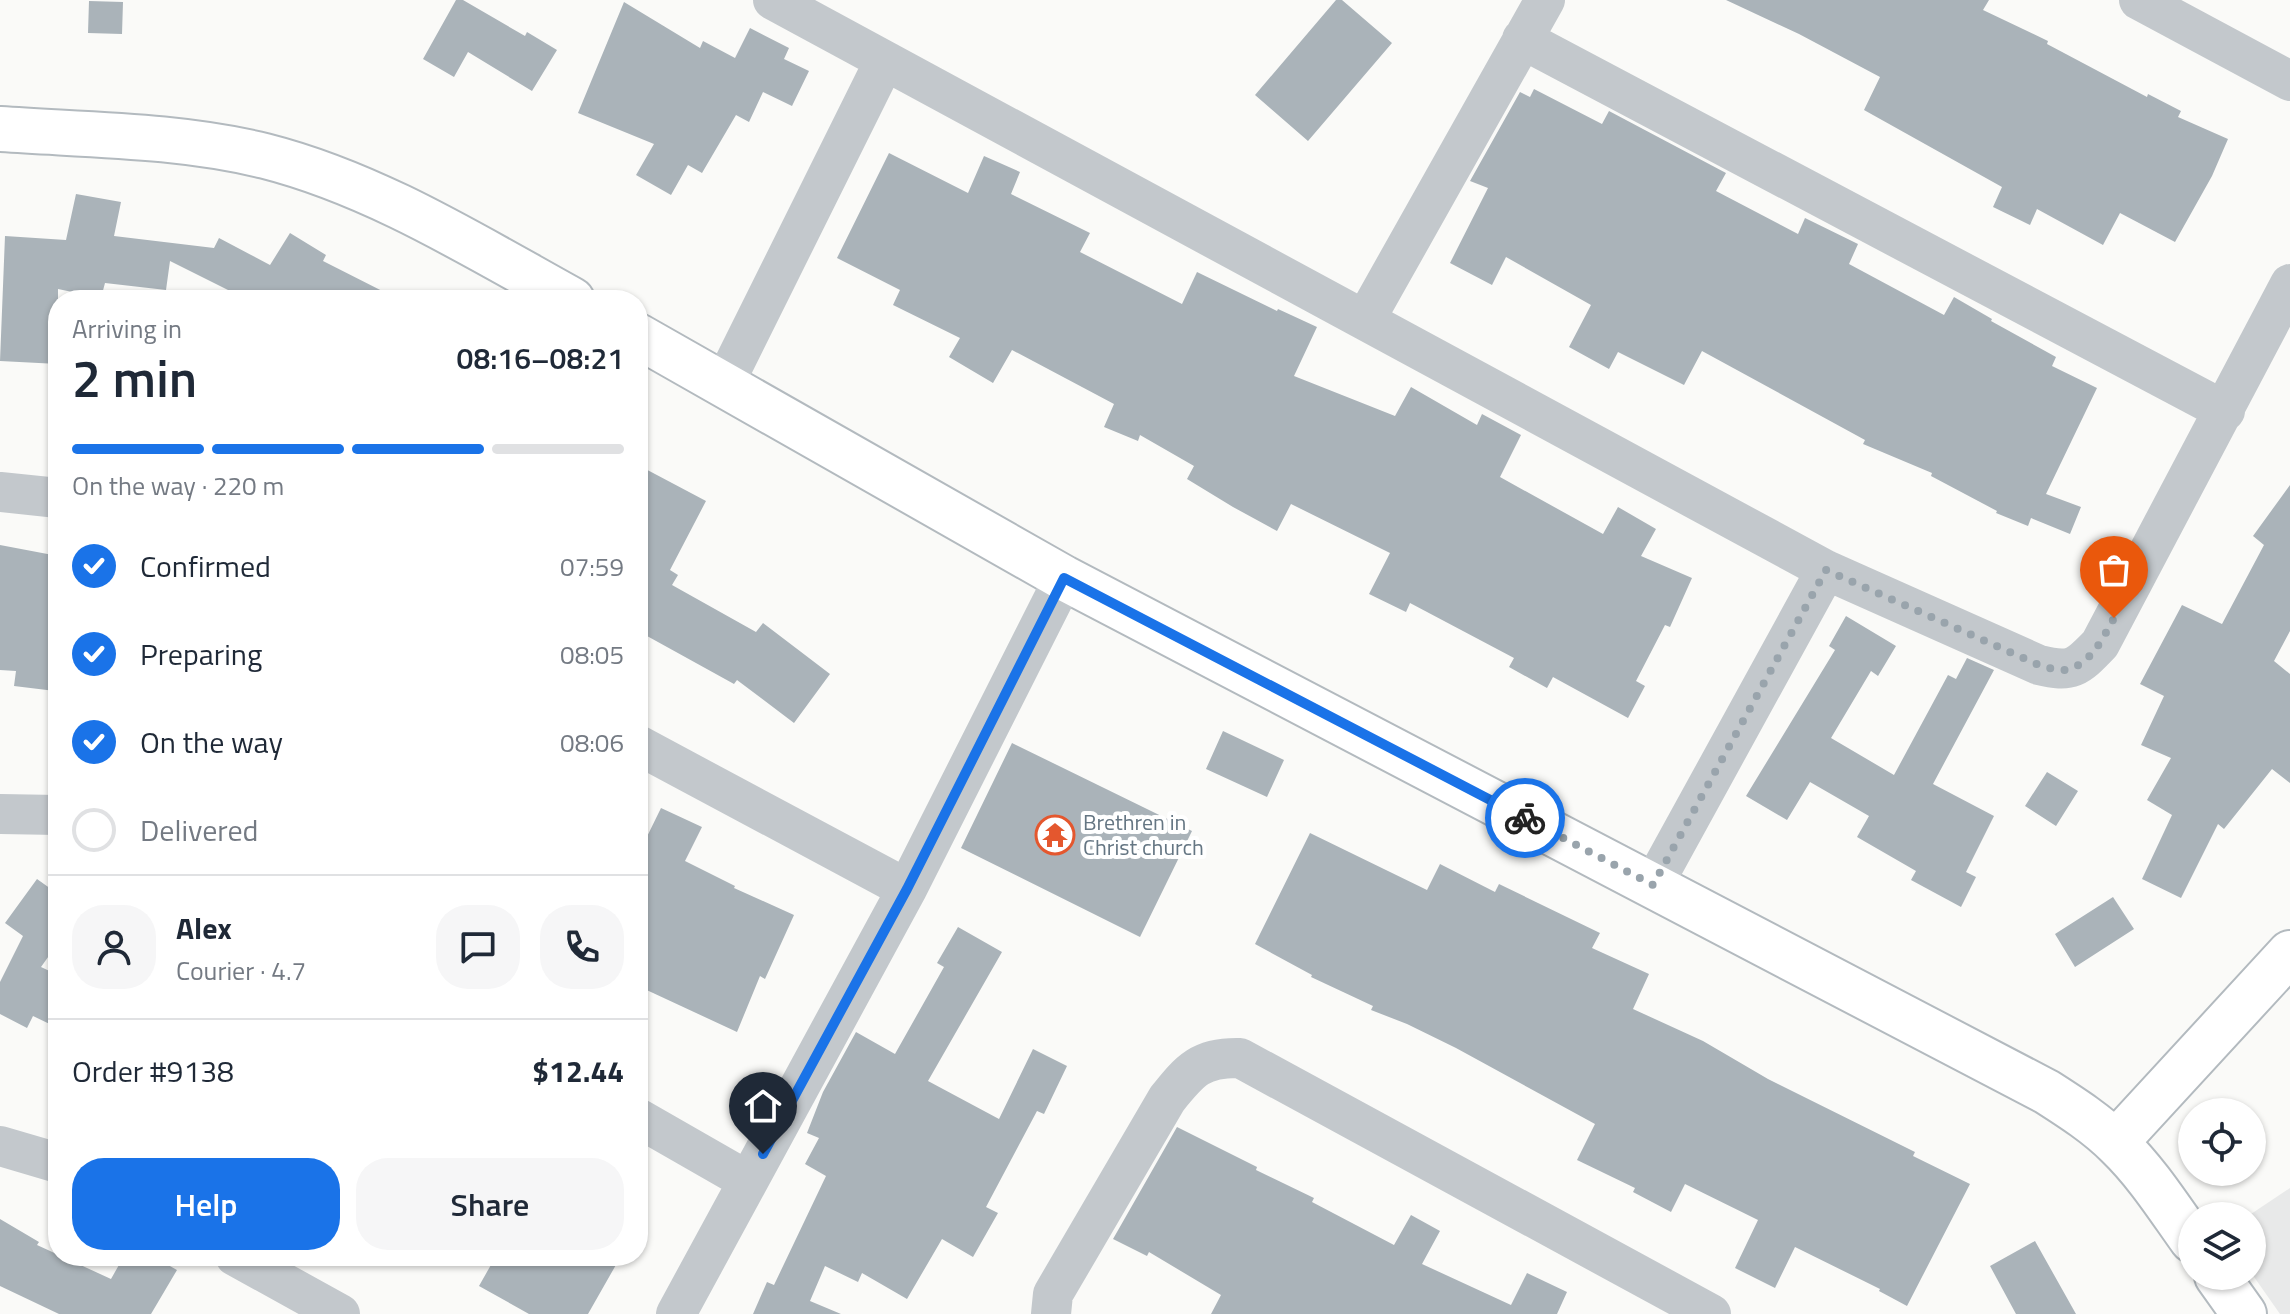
<!DOCTYPE html>
<meta charset="utf-8">
<style>
body{margin:0;font-family:"Titillium Web",sans-serif;background:#f6f6f7;color:#1f2937;height:100vh;display:flex;flex-direction:column;font-size:30px;white-space:nowrap}
*{box-sizing:border-box;margin:0}
p{font-size:26px;color:#747a83}
.icon{flex:none;width:44px;height:44px;fill:none;stroke:currentColor;stroke-width:2;stroke-linecap:round;stroke-linejoin:round}
.map{position:relative;flex:1;overflow:hidden}
.details{position:absolute;left:48px;top:290px;width:600px;height:976px;display:flex;flex-direction:column;background:#fff;border-radius:32px;box-shadow:0 2px 6px #0004}
.details>*{flex:none}
.controls{position:absolute;left:2178px;top:1098px;display:grid;gap:16px}
.controls a{display:grid;place-items:center;width:88px;height:88px;border-radius:50%;background:#fff;box-shadow:0 2px 6px #0004;font-size:40px}
.pin{position:absolute;display:grid;place-items:center;width:68px;height:68px;color:#fff;margin:-82px -34px;border-radius:50% 50% 50% 0;rotate:-45deg;box-shadow:0 0 8px #0007}
.pin .icon{rotate:45deg}
.courier{position:absolute;display:grid;place-items:center;width:80px;height:80px;margin:-40px;border:6px solid #1a73e8;border-radius:50%;background:#fff;color:#222;box-shadow:0 2px 10px #0007}
.headline em{font-style:normal;font-weight:600}
.headline div{display:flex;flex-direction:column-reverse}
.headline{display:flex;align-items:center;justify-content:space-between;height:136px;padding:0 24px}
h1{font-size:52px;font-weight:600;line-height:60px}
.bar{display:grid;grid-template-columns:repeat(4,1fr);gap:12px 8px;align-content:center;height:96px;padding:0 24px}
.bar i{height:10px;border-radius:6px;background:#e0e1e3}
.bar .current{background:#1a73e8}
.bar p{grid-column:span 4}
.line{display:flex;align-items:center;gap:20px;padding:0 24px;border-top:2px solid #e0e1e3}
.line div{flex:1}
.round{display:grid;place-items:center;flex:none;width:84px;height:84px;border-radius:32px;background:#f6f6f7}
ol{padding:0 24px;list-style:none}
li{display:flex;align-items:center;gap:24px;height:88px}
li p{margin-inline-start:auto}
li .icon{padding:8px;border-radius:50%;background:#1a73e8;color:#fff;stroke-width:4}
li:last-child{color:#747a83}
li i{width:44px;height:44px;border:4px solid #e0e1e3;border-radius:50%}
.primary-button{display:flex;gap:16px;margin-top:auto;padding:16px 24px}
.primary-button a{flex:1;height:92px;border-radius:32px;background:#1a73e8;color:#fff;font-size:32px;font-weight:600;line-height:92px;text-align:center}
.primary-button a+a{background:#f6f6f7;color:#1f2937}
.map>svg:first-child{display:block}
</style>
<div class="map">
<svg width="2290" height="1314" viewBox="0 0 2290 1314">
<rect width="100%" height="100%" fill="#fafaf8"/>
<path fill="#e8e9e9" d="M 2290,1188 L 2290,1314 L 2280,1314 L 2252,1274 L 2252,1216 L 2248,1216 Z"/>
<path fill="#aab3b9" d="M 456,0 L 463,0 L 525,36 L 527,32 L 557,50 L 532,91 L 468,52 L 454,77 L 423,59 Z
M 1336,0 L 1342,0 L 1392,43 L 1308,141 L 1255,95 Z
M 1726,0 L 1989,0 L 1983,10 L 2048,41 L 2047,44 L 2147,97 L 2148,94 L 2181,111 L 2178,117 L 2228,139 L 2212,176 L 2175,242 L 2120,213 L 2103,245 L 2037,209 L 2030,225 L 1993,207 L 2002,187 L 1864,110 L 1880,77 L 1799,34 Z
M 89,1 L 123,2 L 122,34 L 88,33 Z
M 624,2 L 700,48 L 703,41 L 735,58 L 750,28 L 789,48 L 784,59 L 809,71 L 792,106 L 763,92 L 749,122 L 736,115 L 702,173 L 688,165 L 671,195 L 636,175 L 654,144 L 578,113 Z
M 1534,89 L 1602,124 L 1609,111 L 1726,173 L 1716,191 L 1798,234 L 1805,218 L 1858,244 L 1849,264 L 1944,315 L 1954,297 L 1992,319 L 1991,321 L 2056,357 L 2052,366 L 2097,388 L 2046,494 L 2081,507 L 2070,534 L 2031,518 L 2028,526 L 1996,513 L 1997,511 L 1931,476 L 1932,473 L 1863,444 L 1865,440 L 1702,351 L 1684,385 L 1618,352 L 1609,369 L 1569,347 L 1591,305 L 1506,257 L 1492,285 L 1450,263 L 1488,188 L 1470,181 L 1520,92 L 1530,97 Z
M 889,153 L 968,193 L 984,156 L 1020,172 L 1011,194 L 1090,233 L 1080,252 L 1182,304 L 1197,272 L 1277,311 L 1278,309 L 1317,327 L 1294,376 L 1395,416 L 1411,387 L 1477,425 L 1482,414 L 1521,435 L 1500,477 L 1603,534 L 1618,507 L 1656,529 L 1641,556 L 1692,578 L 1670,627 L 1665,625 L 1636,681 L 1645,686 L 1628,718 L 1553,677 L 1547,688 L 1509,667 L 1514,658 L 1410,603 L 1406,612 L 1369,594 L 1390,553 L 1291,504 L 1277,531 L 1233,507 L 1187,479 L 1194,466 L 1140,435 L 1138,441 L 1104,427 L 1114,404 L 1012,350 L 993,383 L 949,357 L 960,338 L 893,305 L 900,290 L 837,258 Z
M 76,194 L 121,202 L 114,236 L 214,248 L 219,238 L 270,265 L 290,233 L 326,255 L 323,261 L 400,300 L 248,300 L 170,261 L 166,290 L 105,283 L 101,298 L 58,289 L 58,364 L 0,361 L 5,236 L 66,240 Z
M 638,465 L 706,501 L 670,570 L 678,575 L 672,585 L 756,632 L 763,623 L 830,674 L 794,723 L 737,680 L 734,684 L 638,631 Z
M 2290,485 L 2290,631 L 2274,661 L 2290,674 L 2290,783 L 2272,769 L 2224,829 L 2218,824 L 2181,898 L 2142,879 L 2172,815 L 2147,800 L 2171,758 L 2141,745 L 2164,696 L 2140,684 L 2182,605 L 2222,624 L 2264,545 L 2253,536 Z
M 0,545 L 58,556 L 58,664 L 55,691 L 14,686 L 16,671 L 0,670 Z
M 1846,616 L 1896,646 L 1878,676 L 1871,671 L 1831,738 L 1894,775 L 1948,675 L 1956,679 L 1967,658 L 1994,670 L 1933,784 L 1994,816 L 1966,872 L 1976,877 L 1961,907 L 1911,880 L 1916,871 L 1857,837 L 1869,816 L 1810,782 L 1787,820 L 1746,796 L 1835,650 L 1829,646 Z
M 1223,731 L 1284,760 L 1267,797 L 1206,769 Z
M 1012,743 L 1192,831 L 1140,937 L 961,848 Z
M 2047,772 L 2078,791 L 2056,826 L 2025,806 Z
M 661,808 L 702,827 L 685,861 L 735,886 L 734,888 L 794,915 L 765,979 L 760,976 L 737,1032 L 638,986 L 638,855 Z
M 1310,833 L 1427,890 L 1440,864 L 1495,892 L 1499,884 L 1600,933 L 1592,948 L 1649,974 L 1633,1009 L 1703,1041 L 1768,1079 L 1915,1152 L 1913,1156 L 1970,1184 L 1907,1306 L 1879,1291 L 1880,1289 L 1795,1247 L 1775,1288 L 1735,1268 L 1758,1220 L 1685,1184 L 1671,1212 L 1633,1192 L 1635,1188 L 1577,1160 L 1595,1124 L 1456,1048 L 1407,1024 L 1371,1010 L 1373,1006 L 1311,977 L 1312,975 L 1255,944 Z
M 37,879 L 58,894 L 58,943 L 41,967 L 58,975 L 58,1028 L 33,1016 L 27,1028 L 0,1014 L 0,982 L 23,936 L 5,923 Z
M 2113,897 L 2134,929 L 2075,967 L 2055,934 Z
M 958,927 L 1002,952 L 928,1081 L 999,1119 L 1033,1049 L 1067,1066 L 1044,1114 L 1037,1111 L 986,1207 L 998,1213 L 973,1257 L 942,1239 L 907,1299 L 862,1273 L 858,1282 L 825,1266 L 810,1301 L 841,1314 L 753,1314 L 767,1282 L 774,1285 L 826,1176 L 805,1164 L 819,1138 L 807,1133 L 823,1092 L 856,1032 L 895,1054 L 944,967 L 937,963 Z
M 1177,1127 L 1257,1167 L 1256,1170 L 1314,1198 L 1312,1202 L 1394,1245 L 1411,1215 L 1440,1231 L 1422,1264 L 1511,1305 L 1527,1273 L 1567,1292 L 1557,1314 L 1211,1314 L 1221,1295 L 1149,1252 L 1147,1256 L 1113,1239 Z
M 0,1219 L 39,1242 L 37,1245 L 111,1279 L 124,1256 L 152,1256 L 177,1270 L 151,1314 L 59,1314 L 0,1286 Z
M 2035,1241 L 2076,1314 L 2016,1314 L 1990,1266 Z
M 496,1256 L 621,1256 L 588,1314 L 529,1314 L 479,1286 Z"/>
<g fill="none" stroke-linecap="round" stroke-linejoin="round">
<g stroke="#b3babf" stroke-width="48">
<path id="secondary" d="M 0,129 C 88,135 179,135 265,156 C 375,184 474,246 572,300
M 638,336 L 1064,578 L 2047,1092 C 2072,1108 2097,1124 2118,1145 C 2147,1173 2169,1208 2192,1240
M 2116,1142 L 2290,953
M 2217,1276 L 2244,1314"/>
</g>
<path stroke="#c3c8cc" stroke-width="40" d="M 773,0 L 1826,570 L 2039,665 C 2072,673 2077,668 2100,644 L 2290,284
M 2139,0 L 2290,81
M 1522,39 L 2225,411
M 1365,320 L 1545,0
M 724,384 L 884,62
M 0,492 L 58,498
M 638,745 L 907,889
M 0,814 L 58,815
M 1653,885 L 1826,570
M 638,1118 L 748,1181
M 0,1146 L 58,1163
M 235,1256 L 340,1314
M 676,1314 L 907,889 L 1064,578
M 1051,1314 L 1053,1294 L 1167,1099 C 1190,1070 1201,1057 1240,1058 L 1711,1314"/>
<use href="#secondary" stroke="#fff" stroke-width="44"/>
</g>
<g fill="none" stroke-linecap="round" stroke-linejoin="round">
<path stroke="#99a4ac" stroke-width="8" stroke-dasharray="0 14.4" d="M 1525,818 L 1653,885 L 1826,570 L 2039,665 C 2047,667 2057,671 2065,670 C 2090,666 2103,638 2114,618"/>
<path stroke="#1a73e8" stroke-width="10" d="M 763,1154 L 907,889 L 1064,578 L 1525,818"/>
</g>
<defs>
<g id="temple-ring" transform="scale(2)"><circle r="9.5" fill="#fff" stroke="#e4572e" stroke-width="1.5"/><path d="M0-6L5-2H3V0L6.5 2.5H4V6H1.5V3h-3V6H-4V2.5H-6.5L-3 0V-2H-5Z" fill="#e4572e"/></g>
</defs>
<g fill-rule="evenodd">
<use href="#temple-ring" x="1055" y="835"/>
</g>
<g text-anchor="middle" dominant-baseline="central" stroke-width="8" stroke-linejoin="round" paint-order="stroke">
<g font-size="22" fill="#657683" stroke="#fff" text-anchor="start">
<text x="1083" y="822">Brethren in<tspan x="1083" dy="25">Christ church</tspan></text>
</g>
</g>
</svg>
<div class="controls">
<a><svg class="icon" aria-label="locate" viewBox="0 0 24 24"><circle cx="12" cy="12" r="6"/><path d="M12 2v4M12 18v4M2 12h4M18 12h4"/></svg></a>
<a><svg class="icon" aria-label="layers" viewBox="0 0 24 24"><path d="M12 4l9 5-9 5-9-5zM3 14l9 5 9-5"/></svg></a>
</div>
<div class="pin" style="left:2114px;top:618px;background:#ea580c"><svg class="icon" aria-label="bag" viewBox="0 0 24 24"><path d="M5 8h14l-1 12H6zM9 8a3 3 0 0 1 6 0"/></svg></div>
<div class="pin" style="left:763px;top:1154px;background:#1f2937"><svg class="icon" aria-label="home" viewBox="0 0 24 24"><path d="M3 11l9-7 9 7M6 9v11h12V9"/></svg></div>
<div class="courier" style="left:1525px;top:818px"><svg class="icon" aria-label="bike" viewBox="0 0 24 24"><circle cx="6" cy="16" r="4"/><circle cx="18" cy="16" r="4"/><path d="M6 16l4-8h5l3 8M10 8l3 8H6M13 5h3"/></svg></div>
<section class="details">
<div class="headline"><div><h1>2 min</h1><p>Arriving in</p></div><em>08:16–08:21</em></div>
<div class="bar"><i class="current"></i><i class="current"></i><i class="current"></i><i></i><p>On the way · 220 m</p></div>
<ol>
<li><svg class="icon" aria-label="check" viewBox="0 0 24 24"><path d="M5 12l5 5 9-10"/></svg>Confirmed<p>07:59</p></li>
<li><svg class="icon" aria-label="check" viewBox="0 0 24 24"><path d="M5 12l5 5 9-10"/></svg>Preparing<p>08:05</p></li>
<li><svg class="icon" aria-label="check" viewBox="0 0 24 24"><path d="M5 12l5 5 9-10"/></svg>On the way<p>08:06</p></li>
<li><i></i>Delivered</li>
</ol>
<div class="line" style="height:144px"><a class="round"><svg class="icon" aria-label="person" viewBox="0 0 24 24"><circle cx="12" cy="8" r="4"/><path d="M4 21q1-7 8-7t8 7"/></svg></a><div><b>Alex</b><p>Courier · 4.7</p></div><a class="round"><svg class="icon" aria-label="chat" viewBox="0 0 24 24"><path d="M4 5h16v11H9l-5 4z"/></svg></a><a class="round"><svg class="icon" aria-label="phone" viewBox="0 0 24 24"><path d="M5 4h4l2 5-3 2q2 4 5 5l2-3 5 2v4C11 20 4 13 5 4z"/></svg></a></div>
<div class="line" style="height:104px"><div>Order #9138</div><b>$12.44</b></div>
<div class="primary-button"><a>Help</a><a>Share</a></div>
</section>
</div>
